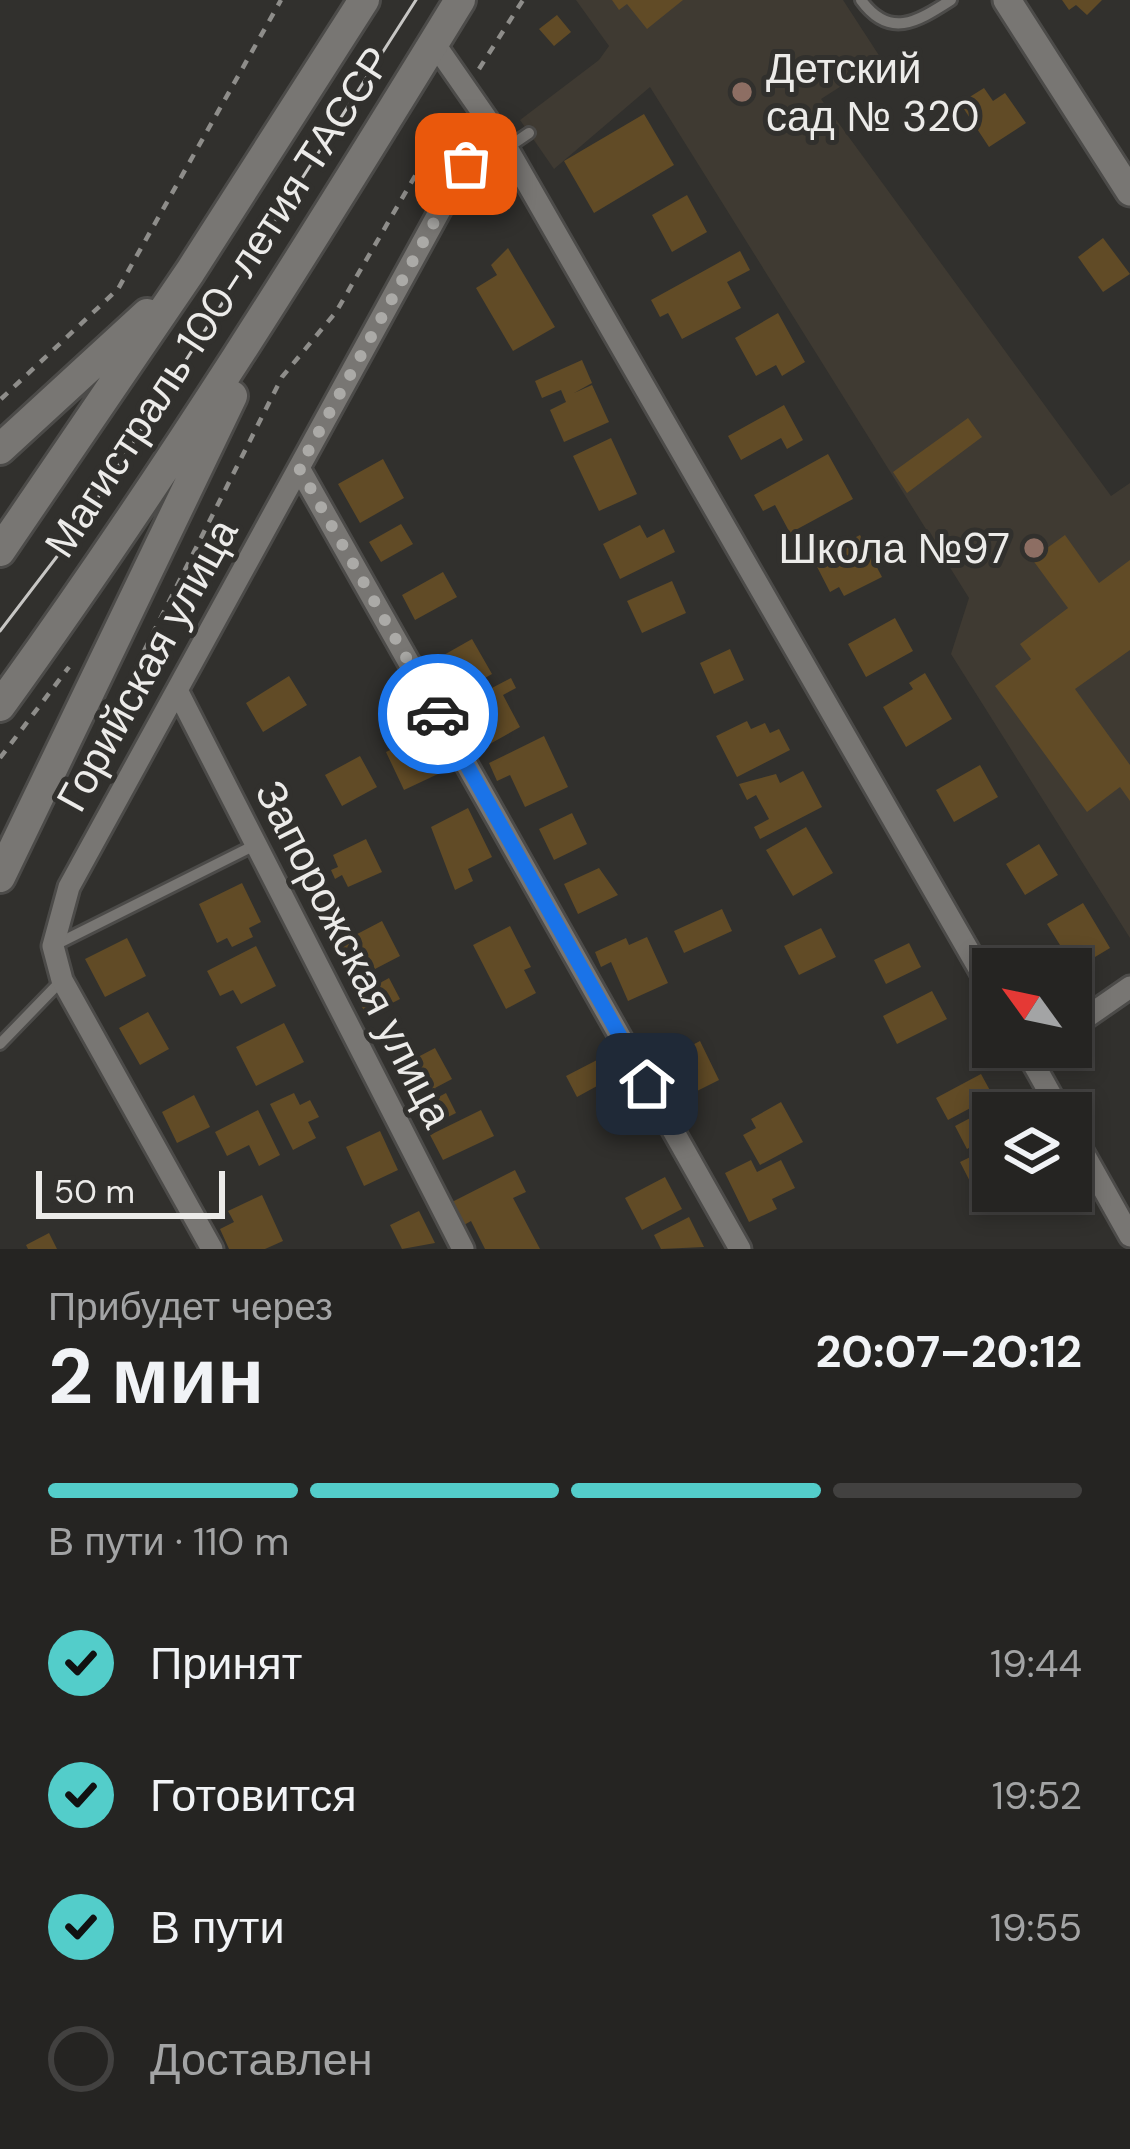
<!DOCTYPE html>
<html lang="ru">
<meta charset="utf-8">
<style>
body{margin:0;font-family:"DM Sans",sans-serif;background:#2d2c2a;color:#f1f3f6;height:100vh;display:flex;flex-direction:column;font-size:45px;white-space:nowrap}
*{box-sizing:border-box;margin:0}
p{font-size:39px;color:#a3a4a5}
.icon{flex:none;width:66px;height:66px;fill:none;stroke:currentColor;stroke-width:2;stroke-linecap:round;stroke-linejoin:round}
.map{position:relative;height:1249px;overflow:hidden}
.details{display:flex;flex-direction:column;background:#252422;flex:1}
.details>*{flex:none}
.needle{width:78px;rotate:303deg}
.buttons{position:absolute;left:972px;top:948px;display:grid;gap:24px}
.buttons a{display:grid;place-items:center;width:120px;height:120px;border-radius:0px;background:#252422;box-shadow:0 6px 18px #0003,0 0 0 3px #424140;font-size:60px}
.scale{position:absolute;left:36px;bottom:30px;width:189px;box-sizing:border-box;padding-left:12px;border:6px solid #ecebe9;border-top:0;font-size:33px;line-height:42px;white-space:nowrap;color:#ecebe9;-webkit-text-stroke:9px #31302d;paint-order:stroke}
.pin{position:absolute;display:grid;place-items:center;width:102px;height:102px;color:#fff;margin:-51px;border-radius:24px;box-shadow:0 6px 18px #0006}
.courier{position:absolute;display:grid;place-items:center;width:120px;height:120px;margin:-60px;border:9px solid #1a73e8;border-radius:50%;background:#fff;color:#222;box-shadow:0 3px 15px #0007}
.head em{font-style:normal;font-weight:700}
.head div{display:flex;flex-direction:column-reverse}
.head{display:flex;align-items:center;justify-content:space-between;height:204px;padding:0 48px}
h1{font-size:78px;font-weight:700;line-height:90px}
.bar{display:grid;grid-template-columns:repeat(4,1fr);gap:18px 12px;align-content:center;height:144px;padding:0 48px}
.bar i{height:15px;border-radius:9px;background:#424140}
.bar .selected{background:#53cdca}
.bar p{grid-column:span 4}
ol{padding:0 48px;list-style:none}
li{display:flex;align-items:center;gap:36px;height:132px}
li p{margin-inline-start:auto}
li .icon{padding:12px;border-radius:50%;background:#53cdca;color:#111;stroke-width:4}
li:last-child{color:#a3a4a5}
li i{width:66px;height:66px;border:6px solid #424140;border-radius:50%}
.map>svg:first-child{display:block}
</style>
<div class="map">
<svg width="1130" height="1249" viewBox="0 0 1130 1249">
<rect width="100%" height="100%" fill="#31302d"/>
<path fill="#3f3a32" d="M 576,0 L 843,0 L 882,60 L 821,99 L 1111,496 L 1130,483 L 1130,938 L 951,654 L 969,598 L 650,87 L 554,169 L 520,120 L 599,60 L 609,46 Z"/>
<path fill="#614b26" d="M 612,0 L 683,0 L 647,29 L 627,4 L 619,10 Z
M 1062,0 L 1102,0 L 1087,15 L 1076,5 L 1069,10 Z
M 557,15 L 571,32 L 554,46 L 539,29 Z
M 984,88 L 993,101 L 1005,93 L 1026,123 L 989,147 L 960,103 Z
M 644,114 L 674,165 L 594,213 L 564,161 Z
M 687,195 L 707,232 L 672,252 L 652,215 Z
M 1103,238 L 1130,274 L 1103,292 L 1078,257 Z
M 508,248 L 555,327 L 513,351 L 476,288 L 497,275 L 491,265 Z
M 740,251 L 750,270 L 727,282 L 741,308 L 682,339 L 668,313 L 660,317 L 651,300 Z
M 778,313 L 805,362 L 782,376 L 776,365 L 756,376 L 735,338 Z
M 582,360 L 592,383 L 574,393 L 592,385 L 609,422 L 564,442 L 550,410 L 566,402 L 561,390 L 542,398 L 535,381 Z
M 784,405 L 803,440 L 787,449 L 781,438 L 741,460 L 728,436 Z
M 968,418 L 982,437 L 907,493 L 893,472 Z
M 611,438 L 637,494 L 599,511 L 573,456 Z
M 828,454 L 853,499 L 790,533 L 775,505 L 763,511 L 754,495 Z
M 383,459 L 404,498 L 360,523 L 338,484 Z
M 401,524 L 413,544 L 381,562 L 369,542 Z
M 640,525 L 647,538 L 664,529 L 675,552 L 620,579 L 603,544 Z
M 860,535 L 882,577 L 844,596 L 839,587 L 830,592 L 813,559 Z
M 1065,535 L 1099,583 L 1130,560 L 1130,650 L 1075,689 L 1130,765 L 1130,801 L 1120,787 L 1087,812 L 995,686 L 1031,659 L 1020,644 L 1068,608 L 1032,559 Z
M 443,572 L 457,597 L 415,620 L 402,595 Z
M 672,581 L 686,613 L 642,633 L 627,601 Z
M 895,618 L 913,651 L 866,677 L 848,644 Z
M 472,639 L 492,674 L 455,695 L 435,660 Z
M 730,649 L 744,680 L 714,694 L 700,663 Z
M 925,673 L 952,719 L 906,747 L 883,707 L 913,689 L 909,683 Z
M 289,676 L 307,705 L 263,732 L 246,703 Z
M 511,678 L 516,688 L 503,695 L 520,727 L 488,745 L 465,702 Z
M 747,721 L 751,729 L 765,723 L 770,733 L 779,729 L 790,750 L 737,777 L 716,736 Z
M 420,736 L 438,774 L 404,790 L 386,752 Z
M 544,736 L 568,787 L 525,807 L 510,775 L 497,781 L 489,763 Z
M 360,756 L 377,787 L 342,806 L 325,775 Z
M 980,765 L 998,797 L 954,822 L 936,790 Z
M 803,771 L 822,807 L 760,839 L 754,827 L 769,819 L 756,795 L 747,800 L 739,784 L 776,774 L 780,783 Z
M 468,808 L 492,857 L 468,869 L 473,881 L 455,890 L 431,827 Z
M 572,813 L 587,844 L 554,860 L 539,829 Z
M 806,827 L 833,873 L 793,896 L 766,850 Z
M 366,839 L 382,872 L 348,887 L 342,875 L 335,879 L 331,870 L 338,867 L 333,855 Z
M 1039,844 L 1058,875 L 1025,895 L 1006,864 Z
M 599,868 L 618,895 L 578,914 L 564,884 Z
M 242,883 L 261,922 L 249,928 L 253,937 L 232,947 L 227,938 L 217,943 L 199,904 Z
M 1083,903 L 1110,948 L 1085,963 L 1078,952 L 1068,958 L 1047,924 Z
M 722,909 L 732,931 L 684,953 L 674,931 Z
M 382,921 L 400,956 L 375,969 L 369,957 L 352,966 L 340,943 Z
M 510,926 L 531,967 L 524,970 L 536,993 L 506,1009 L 473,945 Z
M 821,928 L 836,957 L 799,975 L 784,946 Z
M 647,937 L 668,983 L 628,1001 L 611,962 L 601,967 L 595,952 L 626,938 L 629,945 Z
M 127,938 L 146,976 L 105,997 L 85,959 Z
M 909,943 L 921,967 L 886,984 L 874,960 Z
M 256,946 L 276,986 L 241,1004 L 233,990 L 220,996 L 207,971 Z
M 389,978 L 400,999 L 367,1016 L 356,996 Z
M 932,991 L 947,1019 L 897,1044 L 883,1016 Z
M 148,1012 L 169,1049 L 140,1065 L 119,1028 Z
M 284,1023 L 304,1062 L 256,1086 L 236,1047 Z
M 700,1041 L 719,1080 L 679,1100 L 660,1062 Z
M 435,1048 L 452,1079 L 435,1088 L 437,1092 L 413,1099 L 397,1068 Z
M 597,1060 L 608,1080 L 577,1097 L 566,1076 Z
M 981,1074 L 993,1096 L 948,1120 L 936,1098 Z
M 294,1093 L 300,1105 L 310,1100 L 319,1117 L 308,1122 L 316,1138 L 293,1150 L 270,1104 Z
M 446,1093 L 456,1113 L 424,1129 L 414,1110 Z
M 194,1095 L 210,1127 L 177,1143 L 162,1112 Z
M 781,1102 L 803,1142 L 760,1165 L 743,1135 L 756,1128 L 751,1119 Z
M 995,1105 L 1000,1113 L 993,1113 L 993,1135 L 967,1149 L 955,1126 Z
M 258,1110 L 280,1155 L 259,1166 L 249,1145 L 227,1156 L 215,1132 Z
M 481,1110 L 494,1136 L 443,1160 L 430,1135 Z
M 380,1131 L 398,1170 L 364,1186 L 346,1147 Z
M 993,1146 L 993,1190 L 978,1197 L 960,1162 Z
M 751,1160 L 757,1172 L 781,1160 L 795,1188 L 772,1199 L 777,1209 L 749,1222 L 725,1173 Z
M 515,1170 L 526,1192 L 513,1198 L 540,1249 L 485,1249 L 471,1221 L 464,1225 L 452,1202 Z
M 665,1177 L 682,1209 L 642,1230 L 625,1198 Z
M 262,1195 L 283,1241 L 265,1249 L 229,1249 L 220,1229 L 234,1222 L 228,1211 Z
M 419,1211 L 435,1243 L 402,1249 L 390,1225 Z
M 689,1217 L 704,1247 L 661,1249 L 654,1235 Z
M 49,1233 L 57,1249 L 28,1249 L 26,1245 Z"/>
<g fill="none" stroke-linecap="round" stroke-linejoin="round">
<g stroke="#4c4b49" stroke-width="16">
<path id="service" d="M 861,0 C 890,40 918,21 951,0
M 507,148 L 529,133
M 57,944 L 253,846
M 0,1044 L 62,980"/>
</g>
<g stroke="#4c4b49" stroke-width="27">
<path id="minor" d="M 434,43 L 507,148 L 993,993
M 299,468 L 740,1249
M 179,694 L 463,1249
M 1071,1028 L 1130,987
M 1024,1047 L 1061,1113
M 1071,1131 L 1130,1236
M 212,1249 L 62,980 L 53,946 L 69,887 L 466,163 L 501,138"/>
</g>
<g stroke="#4c4b49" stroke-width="33">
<path id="tertiary" d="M 1007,0 L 1130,192"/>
</g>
<g stroke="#4c4b49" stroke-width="36">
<path id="secondary" d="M 0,449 L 147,314
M 0,551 L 190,272 L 364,0
M 0,706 C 165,478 313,240 460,0
M 0,877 L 232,396"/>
</g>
<path stroke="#8e8d8a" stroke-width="4.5" stroke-dasharray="9 9" stroke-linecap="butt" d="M 479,69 L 523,0
M 1,399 L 118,289 L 281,0
M 136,667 L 282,377 L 336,312 L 447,121
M 0,758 L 69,667"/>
<use href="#service" stroke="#787673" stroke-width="10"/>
<use href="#minor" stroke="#787673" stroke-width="21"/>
<use href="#tertiary" stroke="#787673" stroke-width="27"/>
<use href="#secondary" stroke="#787673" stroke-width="30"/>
<path stroke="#c7c6c4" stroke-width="3" d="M 0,631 L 78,529 L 416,0"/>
</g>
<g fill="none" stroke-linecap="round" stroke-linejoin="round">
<path stroke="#abaaa7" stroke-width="12" stroke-dasharray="0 21.6" d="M 438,714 L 299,468 L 466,164"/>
<path stroke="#1a73e8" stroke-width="15" d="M 438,714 L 647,1084"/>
</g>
<g fill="#8d6e63" stroke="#31302d" stroke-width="4.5">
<circle cx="742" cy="92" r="12"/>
<circle cx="1034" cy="548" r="12"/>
</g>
<g text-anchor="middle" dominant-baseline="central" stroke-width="10" stroke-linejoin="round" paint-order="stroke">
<g font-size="42" fill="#ecebe9" stroke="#31302d" text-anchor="start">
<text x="766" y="68">Детский<tspan x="766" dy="48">сад № 320</tspan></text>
<text x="1010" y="548" text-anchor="end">Школа №97</text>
</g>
<g font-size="42" fill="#ecebe9" stroke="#31302d">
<text transform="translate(218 302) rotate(-57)">Магистраль 100-летия ТАССР</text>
<text transform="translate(147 665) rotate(-61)">Горийская улица</text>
<text transform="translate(354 954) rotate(63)">Запорожская улица</text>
</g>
</g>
</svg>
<div class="buttons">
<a><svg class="needle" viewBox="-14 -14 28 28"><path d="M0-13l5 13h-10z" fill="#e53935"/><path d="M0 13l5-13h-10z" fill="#a3a4a5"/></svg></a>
<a><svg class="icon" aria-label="layers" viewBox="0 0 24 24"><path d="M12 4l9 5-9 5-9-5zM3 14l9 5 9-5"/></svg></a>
</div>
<div class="scale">50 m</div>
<div class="pin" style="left:466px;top:164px;background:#ea580c"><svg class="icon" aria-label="bag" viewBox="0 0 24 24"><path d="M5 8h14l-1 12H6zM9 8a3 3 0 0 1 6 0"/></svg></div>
<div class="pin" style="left:647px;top:1084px;background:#1f2937"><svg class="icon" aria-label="home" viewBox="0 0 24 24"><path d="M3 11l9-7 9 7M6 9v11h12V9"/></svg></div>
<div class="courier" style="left:438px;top:714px"><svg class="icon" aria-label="car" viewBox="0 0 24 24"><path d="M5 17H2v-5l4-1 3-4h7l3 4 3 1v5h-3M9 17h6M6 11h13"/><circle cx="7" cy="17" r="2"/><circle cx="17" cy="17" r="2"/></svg></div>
</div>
<section class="details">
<div class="head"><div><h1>2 мин</h1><p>Прибудет через</p></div><em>20:07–20:12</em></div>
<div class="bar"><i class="selected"></i><i class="selected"></i><i class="selected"></i><i></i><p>В пути · 110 m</p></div>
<ol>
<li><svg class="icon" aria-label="check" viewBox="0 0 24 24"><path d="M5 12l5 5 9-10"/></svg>Принят<p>19:44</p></li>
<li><svg class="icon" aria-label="check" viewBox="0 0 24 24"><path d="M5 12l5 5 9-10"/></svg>Готовится<p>19:52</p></li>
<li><svg class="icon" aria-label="check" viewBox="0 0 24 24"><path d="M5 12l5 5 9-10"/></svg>В пути<p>19:55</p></li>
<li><i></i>Доставлен</li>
</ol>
</section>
